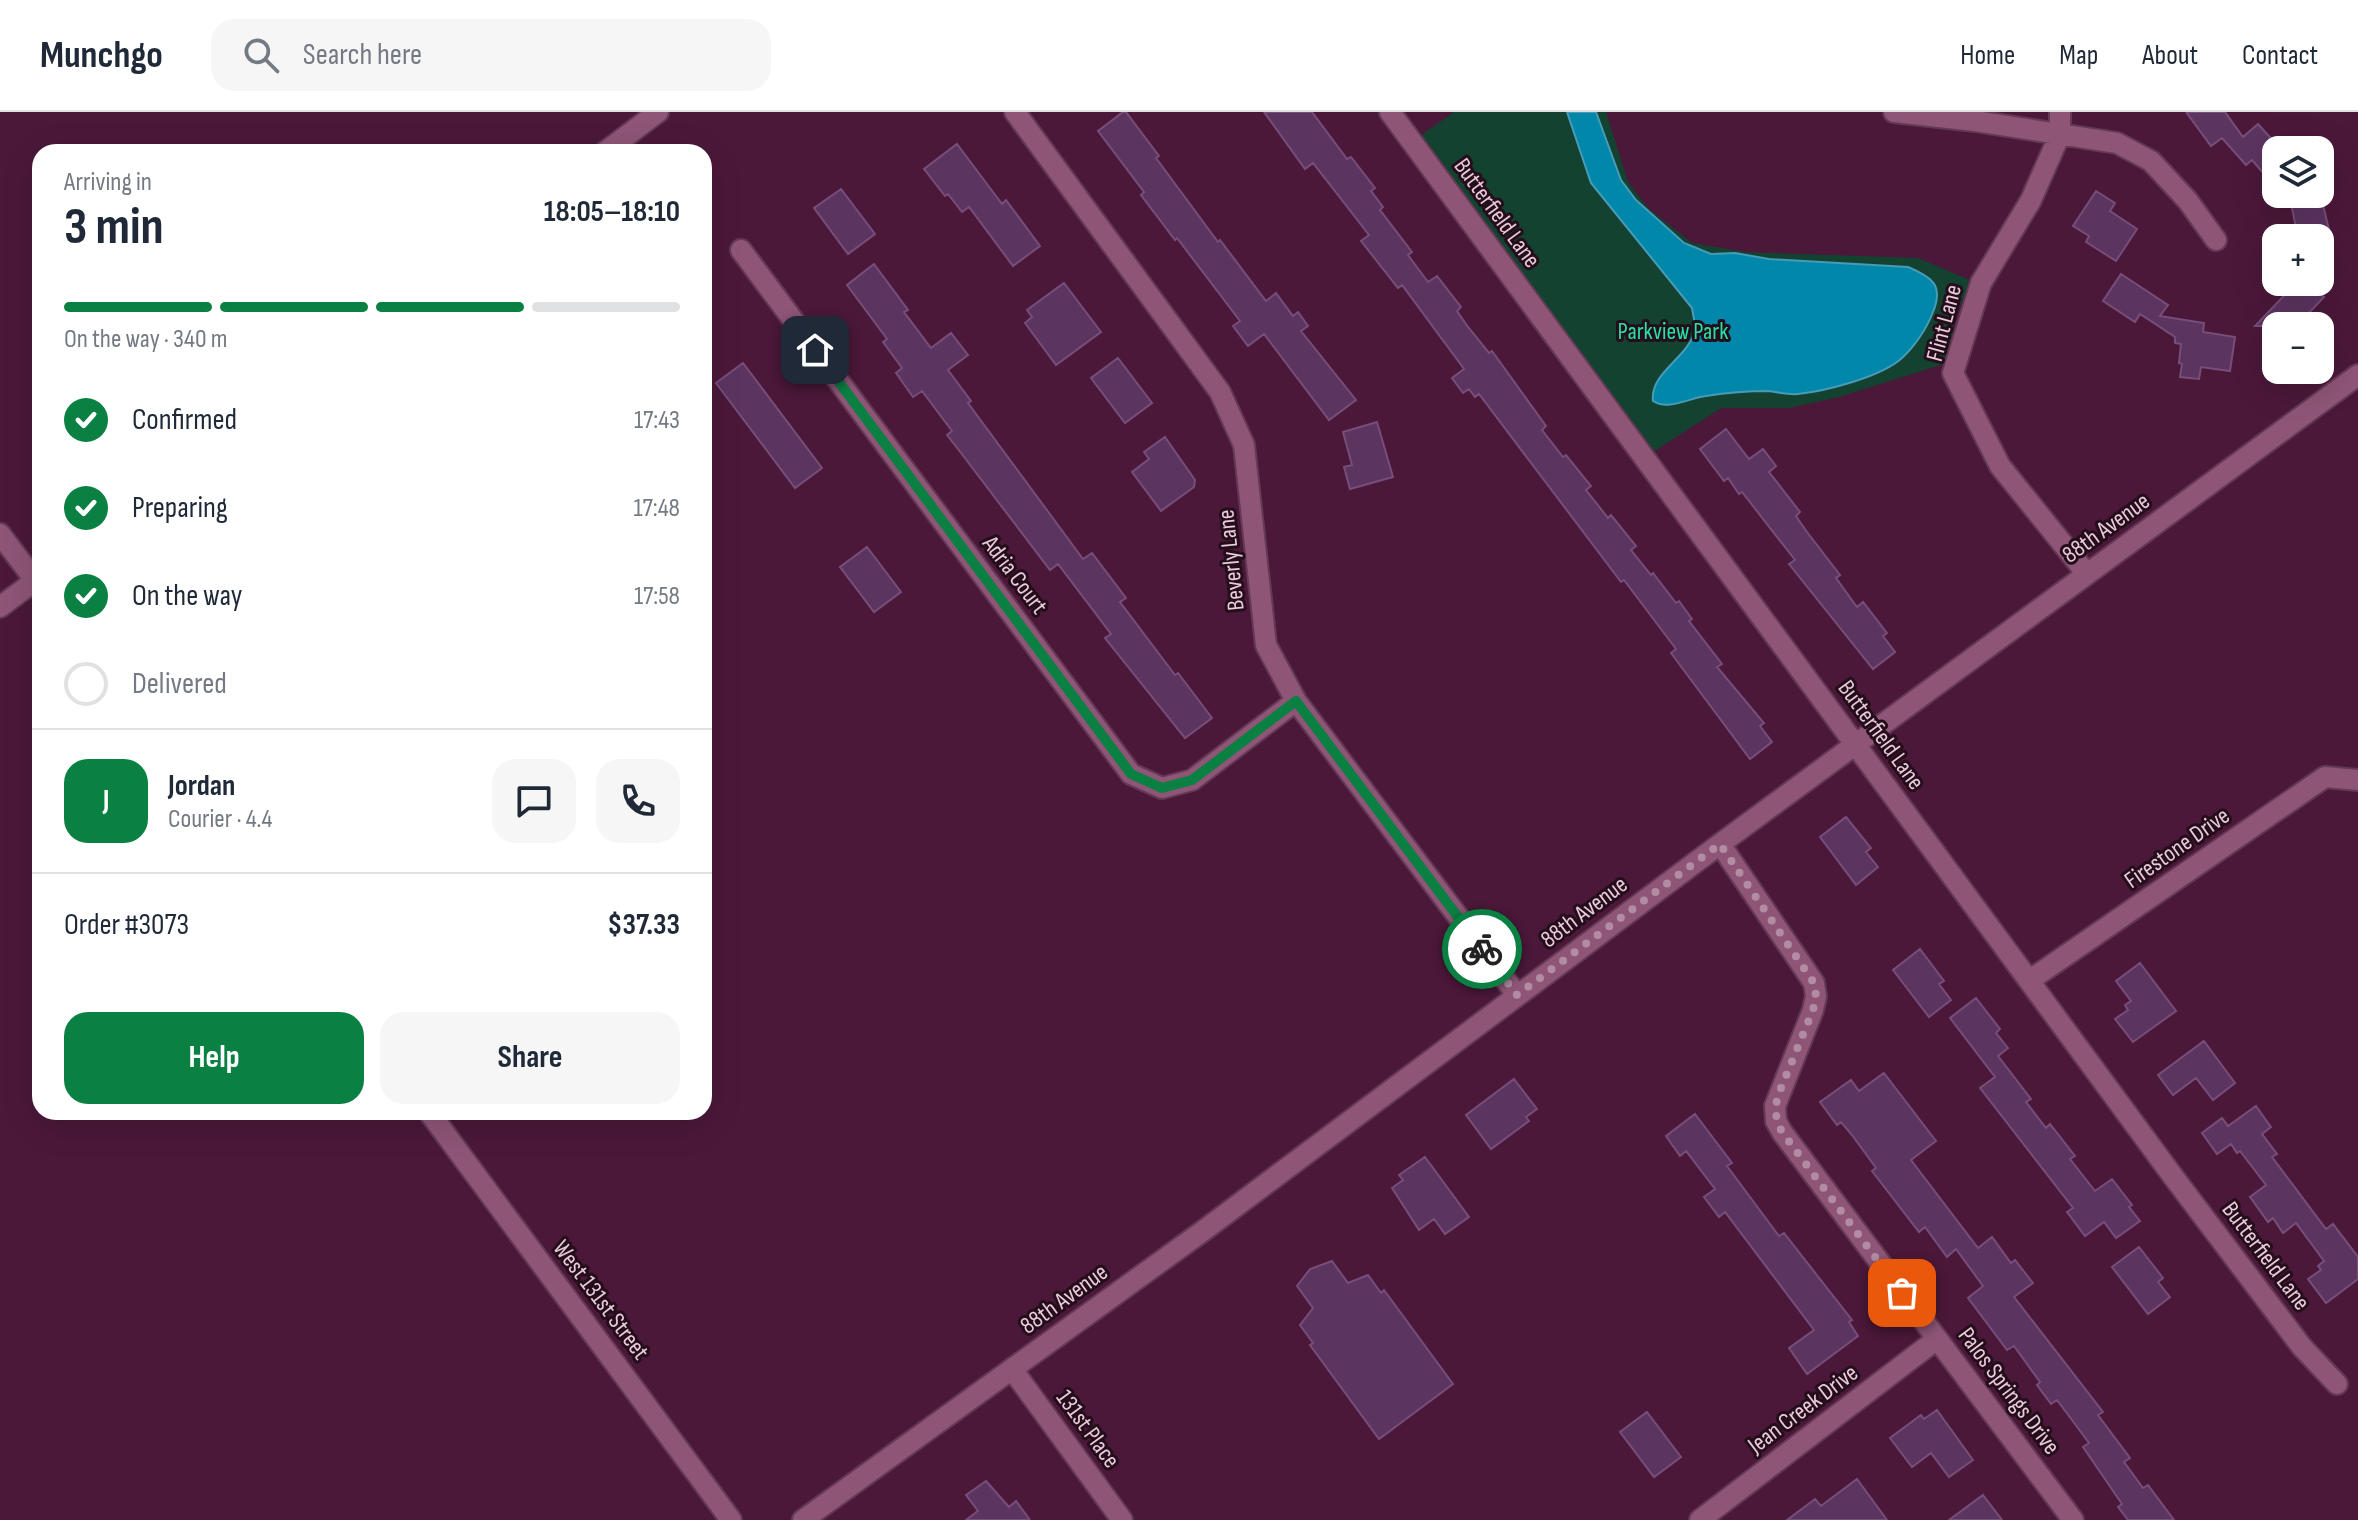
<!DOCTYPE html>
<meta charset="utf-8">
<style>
body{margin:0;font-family:"Sofia Sans Condensed",sans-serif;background:#f6f6f7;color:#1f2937;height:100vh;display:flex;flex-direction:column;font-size:30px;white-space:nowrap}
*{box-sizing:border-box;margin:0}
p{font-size:26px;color:#747a83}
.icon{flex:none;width:44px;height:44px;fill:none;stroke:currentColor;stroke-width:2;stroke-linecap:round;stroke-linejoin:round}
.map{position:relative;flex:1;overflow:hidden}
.drawer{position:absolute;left:32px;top:32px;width:680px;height:976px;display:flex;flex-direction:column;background:#fff;border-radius:24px;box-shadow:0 8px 32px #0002}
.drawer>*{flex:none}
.buttons{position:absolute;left:2262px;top:24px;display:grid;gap:16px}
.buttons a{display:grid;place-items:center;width:72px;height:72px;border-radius:16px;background:#fff;box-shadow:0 8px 32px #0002;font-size:40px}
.pin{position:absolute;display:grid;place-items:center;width:68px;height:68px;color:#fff;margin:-34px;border-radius:16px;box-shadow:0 4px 12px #0006}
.courier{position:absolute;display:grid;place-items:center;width:80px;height:80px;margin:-40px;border:6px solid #0b8043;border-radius:50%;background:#fff;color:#222;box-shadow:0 2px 10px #0007}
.headline em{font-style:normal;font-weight:700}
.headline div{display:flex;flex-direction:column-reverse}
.headline{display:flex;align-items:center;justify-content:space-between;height:136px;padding:0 32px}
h1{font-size:52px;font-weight:700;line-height:60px}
.bar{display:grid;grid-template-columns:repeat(4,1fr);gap:12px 8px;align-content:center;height:96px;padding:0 32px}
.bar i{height:10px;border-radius:6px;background:#e0e1e3}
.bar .selected{background:#0b8043}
.bar p{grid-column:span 4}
.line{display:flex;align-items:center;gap:20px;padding:0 32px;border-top:2px solid #e0e1e3}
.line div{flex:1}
.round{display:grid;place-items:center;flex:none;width:84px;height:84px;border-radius:24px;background:#f6f6f7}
ol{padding:0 32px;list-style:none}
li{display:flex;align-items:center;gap:24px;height:88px}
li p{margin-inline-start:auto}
li .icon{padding:8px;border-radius:50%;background:#0b8043;color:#fff;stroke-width:4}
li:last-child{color:#747a83}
li i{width:44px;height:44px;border:4px solid #e0e1e3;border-radius:50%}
.cta{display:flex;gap:16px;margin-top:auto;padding:16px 32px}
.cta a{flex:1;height:92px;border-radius:24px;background:#0b8043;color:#fff;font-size:32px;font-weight:700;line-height:92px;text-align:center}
.cta a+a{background:#f6f6f7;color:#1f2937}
header{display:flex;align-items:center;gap:48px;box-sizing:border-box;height:112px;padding:0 40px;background:#fff;border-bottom:2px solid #e0e1e3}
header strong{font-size:38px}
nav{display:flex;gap:44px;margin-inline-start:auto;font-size:28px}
.search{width:560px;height:72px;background:#f6f6f7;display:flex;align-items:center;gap:20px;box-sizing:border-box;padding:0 28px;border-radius:24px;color:#747a83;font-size:30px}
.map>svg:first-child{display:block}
</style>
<header>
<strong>Munchgo</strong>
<div class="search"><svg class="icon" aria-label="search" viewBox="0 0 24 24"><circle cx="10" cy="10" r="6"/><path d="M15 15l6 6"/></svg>Search here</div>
<nav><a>Home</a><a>Map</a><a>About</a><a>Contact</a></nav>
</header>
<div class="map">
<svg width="2358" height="1408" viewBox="0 0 2358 1408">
<rect width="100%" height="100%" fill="#4b1839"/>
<path fill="#134230" d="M 1454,0 L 1606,0 L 1628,70 L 1648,96 L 1692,131 L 1745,140 L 1918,146 L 1972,169 L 1956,202 L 1947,251 L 1839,285 L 1789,296 L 1721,296 L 1650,342 L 1417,26 Z"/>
<path fill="#0187a9" stroke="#479bb8" stroke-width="2" d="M 1567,0 L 1596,0 L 1621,68 L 1636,88 L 1684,131 L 1711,142 L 1735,141 L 1769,147 L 1908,155 C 1932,165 1944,173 1933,200 C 1927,216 1915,234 1902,246 C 1881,265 1826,279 1798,282 C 1788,283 1778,280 1768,279 C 1748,279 1725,281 1706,284 C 1689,286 1668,299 1653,289 C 1649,260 1692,244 1695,216 C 1695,210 1693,203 1692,196 L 1591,71 Z"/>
<path fill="#5c3460" stroke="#774d7a" stroke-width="2" d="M 1123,0 L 1126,0 L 1159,44 L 1156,46 L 1218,130 L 1220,128 L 1266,189 L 1276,181 L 1293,204 L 1298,200 L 1308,214 L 1301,219 L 1356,288 L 1329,308 L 1264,222 L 1248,234 L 1233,214 L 1240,209 L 1177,126 L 1175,128 L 1141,83 L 1144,80 L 1098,19 Z
M 1264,0 L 1312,0 L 1347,47 L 1351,45 L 1375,76 L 1371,79 L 1383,95 L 1380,98 L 1412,140 L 1408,143 L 1428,170 L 1437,164 L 1461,195 L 1457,199 L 1468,215 L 1489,241 L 1492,239 L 1546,314 L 1542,318 L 1563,345 L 1566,343 L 1591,374 L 1586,378 L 1608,406 L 1611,403 L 1636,434 L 1631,438 L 1651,463 L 1653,461 L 1676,491 L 1679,489 L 1692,507 L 1689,509 L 1722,552 L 1717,555 L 1764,611 L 1760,614 L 1772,630 L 1750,647 L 1671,541 L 1676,537 L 1624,468 L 1621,470 L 1479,282 L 1475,285 L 1469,277 L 1463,281 L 1452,266 L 1464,257 L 1402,173 L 1398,176 L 1361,129 L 1369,123 L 1313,51 L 1305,57 Z
M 2186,0 L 2225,0 L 2243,25 L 2258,12 L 2276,32 L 2276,76 L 2252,48 L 2246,53 L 2222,26 L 2211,34 Z
M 957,32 L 1002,92 L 1006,88 L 1040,134 L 1013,154 L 969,95 L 962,100 L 948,82 L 945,84 L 924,57 Z
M 841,77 L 875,122 L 848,142 L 814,96 Z
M 2096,79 L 2115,91 L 2110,99 L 2137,117 L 2116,149 L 2086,130 L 2089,124 L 2073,114 Z
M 2320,80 L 2331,126 L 2298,126 L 2290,86 Z
M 874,152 L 908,198 L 904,200 L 931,236 L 951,221 L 968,243 L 948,258 L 971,289 L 968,291 L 1083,447 L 1092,441 L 1126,486 L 1120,490 L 1175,563 L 1178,561 L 1212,606 L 1185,626 L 1105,526 L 1111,522 L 1058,452 L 1050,458 L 961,341 L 947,323 L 952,319 L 922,279 L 913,285 L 896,261 L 902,256 L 883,230 L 887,227 L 847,173 Z
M 2121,162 L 2168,193 L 2160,204 L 2204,211 L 2203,220 L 2235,225 L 2230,259 L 2201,255 L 2199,267 L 2180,265 L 2182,252 L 2179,251 L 2181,232 L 2175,231 L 2175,225 L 2140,202 L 2135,210 L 2103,189 Z
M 2297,170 L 2309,170 L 2324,185 L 2305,205 L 2314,214 L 2255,214 Z
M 1064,171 L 1101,220 L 1056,253 L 1025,211 L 1032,205 L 1027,198 Z
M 1118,246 L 1152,291 L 1125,311 L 1091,266 Z
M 743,251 L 822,356 L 795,376 L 716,271 Z
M 1377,310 L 1393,365 L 1350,377 L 1344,355 L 1352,353 L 1343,320 Z
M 1726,317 L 1749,347 L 1763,337 L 1776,354 L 1769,360 L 1800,400 L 1796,404 L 1807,420 L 1840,463 L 1836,466 L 1857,495 L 1863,490 L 1887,521 L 1883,524 L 1895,540 L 1873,557 L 1789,452 L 1795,448 L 1742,380 L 1739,382 L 1728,366 L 1724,369 L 1700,337 Z
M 1165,325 L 1195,368 L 1194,375 L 1161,399 L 1132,360 L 1149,347 L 1144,340 Z
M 867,435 L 901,480 L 874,500 L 840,455 Z
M 1846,705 L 1871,736 L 1866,740 L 1878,755 L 1856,773 L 1820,725 Z
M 1920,837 L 1944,869 L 1939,872 L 1951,888 L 1929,905 L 1893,858 Z
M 2140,851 L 2176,899 L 2133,930 L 2115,907 L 2128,898 L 2125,893 L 2131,889 L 2116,869 Z
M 1976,886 L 2000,917 L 1996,921 L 2008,936 L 1998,944 L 2031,987 L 2026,990 L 2046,1016 L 2050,1012 L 2075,1044 L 2070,1047 L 2095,1079 L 2112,1067 L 2132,1093 L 2129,1095 L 2140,1109 L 2116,1126 L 2104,1110 L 2085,1124 L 2067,1100 L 2073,1096 L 1980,976 L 1995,965 L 1950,906 Z
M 2204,929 L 2235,971 L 2213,988 L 2196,966 L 2173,983 L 2158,963 Z
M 1884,961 L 1936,1029 L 1911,1048 L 1978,1136 L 1992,1125 L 2011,1151 L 2015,1148 L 2033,1171 L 2014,1185 L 2103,1300 L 2098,1303 L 2130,1346 L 2124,1350 L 2143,1376 L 2148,1373 L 2174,1408 L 2128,1408 L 2118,1395 L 2122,1392 L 2083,1335 L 2089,1331 L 2057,1288 L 2051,1292 L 2037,1273 L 2040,1270 L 2014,1234 L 2007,1238 L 1968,1186 L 1983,1174 L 1956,1137 L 1947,1145 L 1925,1115 L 1919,1120 L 1872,1059 L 1876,1056 L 1852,1023 L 1841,1010 L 1837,1013 L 1820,990 L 1851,968 L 1859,979 Z
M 1514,967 L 1537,997 L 1526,1005 L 1529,1009 L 1491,1037 L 1466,1003 Z
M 2256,994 L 2271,1015 L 2262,1022 L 2277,1042 L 2272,1045 L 2326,1117 L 2333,1112 L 2358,1145 L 2358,1167 L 2326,1191 L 2308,1167 L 2321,1158 L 2318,1154 L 2324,1149 L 2296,1111 L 2283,1121 L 2273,1106 L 2268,1110 L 2250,1085 L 2266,1073 L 2240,1039 L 2237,1041 L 2231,1032 L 2217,1042 L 2202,1021 L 2222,1006 L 2228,1014 Z
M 1695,1002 L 1732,1051 L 1727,1054 L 1779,1124 L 1784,1121 L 1852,1208 L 1849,1210 L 1858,1224 L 1807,1262 L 1789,1236 L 1814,1218 L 1725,1100 L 1719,1105 L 1704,1085 L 1715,1077 L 1686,1039 L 1680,1044 L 1666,1024 Z
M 1425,1045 L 1469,1105 L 1445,1122 L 1434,1107 L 1419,1118 L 1392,1076 L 1403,1068 L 1399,1063 Z
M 2139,1135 L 2163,1166 L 2158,1170 L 2170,1185 L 2148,1202 L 2112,1155 Z
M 1332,1149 L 1348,1171 L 1368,1163 L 1381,1181 L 1384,1178 L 1453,1272 L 1379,1327 L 1310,1233 L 1313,1231 L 1300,1213 L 1313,1196 L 1297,1174 L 1310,1157 Z
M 1937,1298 L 1973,1348 L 1949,1365 L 1931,1341 L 1912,1355 L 1890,1326 L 1921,1303 L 1924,1307 Z
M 1647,1300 L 1681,1345 L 1654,1365 L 1620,1320 Z
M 1857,1367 L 1887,1408 L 1787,1408 L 1815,1387 L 1821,1394 Z
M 986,1369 L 1009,1395 L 1016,1389 L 1030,1408 L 966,1408 L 978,1399 L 966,1383 Z
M 1983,1383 L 2002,1408 L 1949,1408 Z"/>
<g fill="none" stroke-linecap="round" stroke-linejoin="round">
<g stroke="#633954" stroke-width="24">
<path id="minor" d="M 1015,0 L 1220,280 L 1244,333 L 1266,533 L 1296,589 L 1517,883
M 1390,0 L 2172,1063 L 2302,1235 L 2337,1272
M 1894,0 L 1975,9 L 2117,31 L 2151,49 L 2188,89 L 2216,128
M 2060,0 L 2060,22 L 2031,88 L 1981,171 L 1953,261 L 2000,354 L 2087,462
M 605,40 L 658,0
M 741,138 L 1131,662 L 1162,676 L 1192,668 L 1296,589
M 0,422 L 40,475
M 0,495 L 40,465
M 1720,732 L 1814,871 L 1816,884 L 1813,898 L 1775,994 L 1776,1009 L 1782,1020 L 2073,1408
M 2030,868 L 2325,665 L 2358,668
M 429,1000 L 731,1408
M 1012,1257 L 1122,1408
M 803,1408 L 1203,1119 L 1720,732 L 2358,263
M 1700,1408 L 1937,1227"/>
</g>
<use href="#minor" stroke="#8e5577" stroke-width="20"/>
</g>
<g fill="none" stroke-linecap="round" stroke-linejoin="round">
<path stroke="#b28ca2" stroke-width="8" stroke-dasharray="0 14.4" d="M 1482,837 L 1517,883 L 1720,732 L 1814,871 L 1816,884 L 1813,898 L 1779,981 C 1774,996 1775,1006 1782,1020 L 1902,1181"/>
<path stroke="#0b8043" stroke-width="10" d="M 815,238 L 1131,662 L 1162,676 L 1192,668 L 1296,589 L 1482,837"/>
</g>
<g text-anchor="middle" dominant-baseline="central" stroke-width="6" stroke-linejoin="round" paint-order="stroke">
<g font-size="24" fill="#eacadb" stroke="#240e1b">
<text transform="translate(1497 101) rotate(54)">Butterfield Lane</text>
<text transform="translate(1944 211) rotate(-75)">Flint Lane</text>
<text transform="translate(2106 416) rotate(-36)">88th Avenue</text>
<text transform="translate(1231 448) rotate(-96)">Beverly Lane</text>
<text transform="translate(1015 463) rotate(53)">Adria Court</text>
<text transform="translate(1881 623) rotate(54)">Butterfield Lane</text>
<text transform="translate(2177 736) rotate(-35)">Firestone Drive</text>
<text transform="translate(1584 800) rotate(-37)">88th Avenue</text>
<text transform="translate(2266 1144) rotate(53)">Butterfield Lane</text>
<text transform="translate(1064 1187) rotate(-36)">88th Avenue</text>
<text transform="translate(601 1188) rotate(53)">West 131st Street</text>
<text transform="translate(2009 1279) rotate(53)">Palos Springs Drive</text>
<text transform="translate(1803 1297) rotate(-37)">Jean Creek Drive</text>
<text transform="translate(1088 1317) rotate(54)">131st Place</text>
</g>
<g font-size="24" fill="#25e2a5" stroke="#240e1b">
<text x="1673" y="219">Parkview Park</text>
</g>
</g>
</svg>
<div class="buttons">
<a><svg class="icon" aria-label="layers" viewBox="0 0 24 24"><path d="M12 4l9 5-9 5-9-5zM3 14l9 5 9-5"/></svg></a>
<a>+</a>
<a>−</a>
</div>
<div class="pin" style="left:1902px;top:1181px;background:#ea580c"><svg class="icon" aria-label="bag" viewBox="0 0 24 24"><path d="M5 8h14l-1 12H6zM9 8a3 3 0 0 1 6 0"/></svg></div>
<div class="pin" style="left:815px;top:238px;background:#1f2937"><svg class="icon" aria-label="home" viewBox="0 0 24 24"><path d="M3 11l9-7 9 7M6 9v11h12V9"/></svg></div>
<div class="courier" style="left:1482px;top:837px"><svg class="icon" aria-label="bike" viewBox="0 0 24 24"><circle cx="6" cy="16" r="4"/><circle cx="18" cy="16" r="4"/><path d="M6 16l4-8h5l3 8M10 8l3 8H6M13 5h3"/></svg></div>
<section class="drawer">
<div class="headline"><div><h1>3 min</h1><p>Arriving in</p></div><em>18:05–18:10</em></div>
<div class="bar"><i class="selected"></i><i class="selected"></i><i class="selected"></i><i></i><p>On the way · 340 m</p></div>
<ol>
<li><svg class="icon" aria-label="check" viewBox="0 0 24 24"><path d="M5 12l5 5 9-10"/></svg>Confirmed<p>17:43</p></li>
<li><svg class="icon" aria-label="check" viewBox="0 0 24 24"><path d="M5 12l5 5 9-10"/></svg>Preparing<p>17:48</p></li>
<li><svg class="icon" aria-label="check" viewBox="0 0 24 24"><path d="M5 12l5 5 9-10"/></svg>On the way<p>17:58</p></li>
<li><i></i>Delivered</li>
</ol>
<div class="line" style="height:144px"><b class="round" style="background:#0b8043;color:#fff">J</b><div><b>Jordan</b><p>Courier · 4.4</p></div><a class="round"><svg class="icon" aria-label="chat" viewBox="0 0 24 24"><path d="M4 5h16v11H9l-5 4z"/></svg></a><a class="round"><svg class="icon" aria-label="phone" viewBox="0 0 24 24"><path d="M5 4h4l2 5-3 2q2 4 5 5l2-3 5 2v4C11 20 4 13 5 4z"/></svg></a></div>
<div class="line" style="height:104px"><div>Order #3073</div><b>$37.33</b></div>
<div class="cta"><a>Help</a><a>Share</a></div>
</section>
</div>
